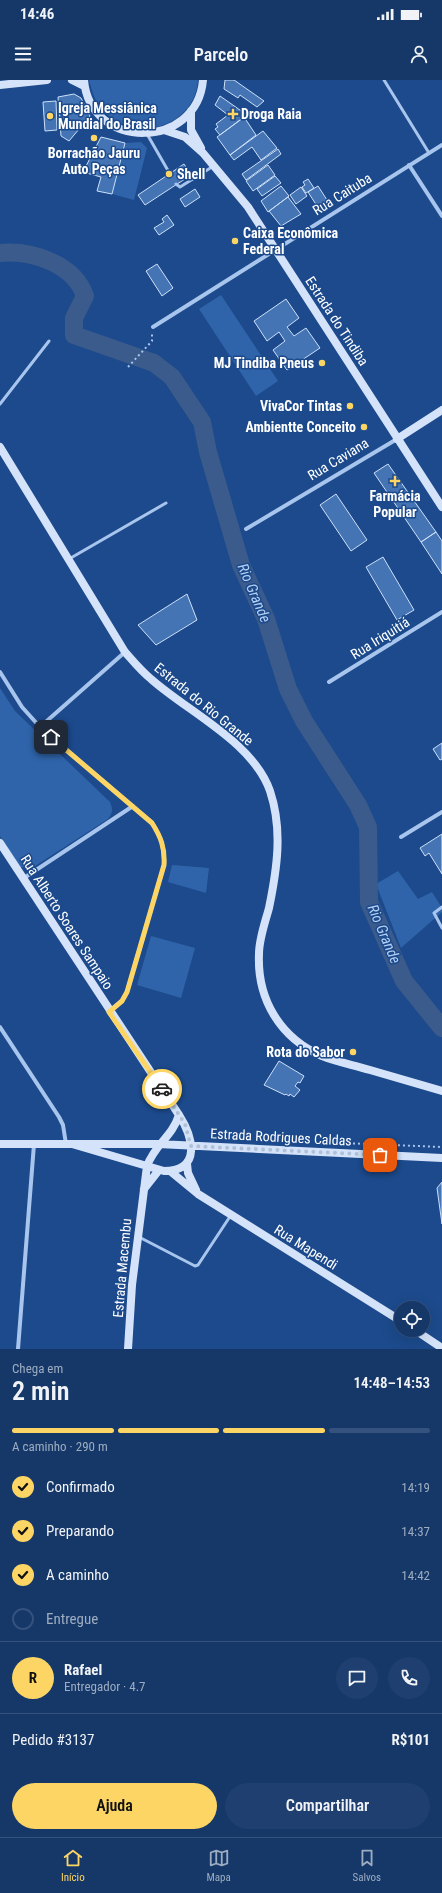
<!DOCTYPE html>
<html lang="pt">
<meta charset="utf-8">
<style>
body{margin:0;font-family:"Roboto Condensed",sans-serif;background:#1e3f6f;color:#f1f3f6;height:100vh;display:flex;flex-direction:column;font-size:15px;white-space:nowrap}
*{box-sizing:border-box;margin:0}
p{font-size:13px;color:#9dacc0}
.icon{flex:none;width:22px;height:22px;fill:none;stroke:currentColor;stroke-width:2;stroke-linecap:round;stroke-linejoin:round}
.map{position:relative;height:1269px;overflow:hidden}
.drawer{display:flex;flex-direction:column;background:#153869;flex:1}
.drawer>*{flex:none}
.fabs{position:absolute;left:394px;top:1221px;display:grid;gap:8px}
.fabs a{display:grid;place-items:center;width:36px;height:36px;border-radius:50%;background:#153869;box-shadow:0 4px 16px #0002,0 0 0 1px #34527d;font-size:20px}
.pin{position:absolute;display:grid;place-items:center;width:34px;height:34px;color:#fff;margin:-17px;border-radius:8px;box-shadow:0 2px 6px #0006}
.courier{position:absolute;display:grid;place-items:center;width:40px;height:40px;margin:-20px;border:3px solid #fdd565;border-radius:50%;background:#fff;color:#222;box-shadow:0 1px 5px #0007}
.headline em{font-style:normal;font-weight:600}
.headline div{display:flex;flex-direction:column-reverse}
.headline{display:flex;align-items:center;justify-content:space-between;height:68px;padding:0 12px}
h1{font-size:26px;font-weight:600;line-height:30px}
.bar{display:grid;grid-template-columns:repeat(4,1fr);gap:6px 4px;align-content:center;height:48px;padding:0 12px}
.bar i{height:5px;border-radius:3px;background:#34527d}
.bar .active{background:#fdd565}
.bar p{grid-column:span 4}
.line{display:flex;align-items:center;gap:10px;padding:0 12px;border-top:1px solid #34527d}
.line div{flex:1}
.round{display:grid;place-items:center;flex:none;width:42px;height:42px;border-radius:21px;background:#1e3f6f}
ol{padding:0 12px;list-style:none}
li{display:flex;align-items:center;gap:12px;height:44px}
li p{margin-inline-start:auto}
li .icon{padding:4px;border-radius:50%;background:#fdd565;color:#111;stroke-width:4}
li:last-child{color:#9dacc0}
li i{width:22px;height:22px;border:2px solid #34527d;border-radius:50%}
.button{display:flex;gap:8px;margin-top:auto;padding:8px 12px}
.button a{flex:1;height:46px;border-radius:24px;background:#fdd565;color:#111;font-size:16px;font-weight:600;line-height:46px;text-align:center}
.button a+a{background:#1e3f6f;color:#f1f3f6}
.status{display:flex;justify-content:space-between;align-items:center;height:28px;padding:0 20px;background:#153869;direction:ltr}
.status svg{height:11px;fill:currentColor}
header{display:flex;justify-content:space-between;align-items:center;height:52px;padding:0 12px;background:#153869;font-size:18px;font-weight:600}
.tabs{display:flex;justify-content:space-around;align-items:center;height:56px;border-top:1px solid #34527d;background:#153869;font-size:11px;color:#9dacc0}
.tabs a{display:grid;justify-items:center;gap:2px}
.tabs .active{color:#fdd565}
.map>svg:first-child{display:block}
</style>
<div class="status"><b>14:46</b><svg viewBox="0 0 49 12"><path d="M0 12V9h3v3zM5 12V6h3v6zM10 12V3h3v9zM15 12V0h3v12zM26 1h20v11H26zM47 4h2v5h-2z"/></svg></div>
<header><svg class="icon" aria-label="menu" viewBox="0 0 24 24"><path d="M4 6h16M4 12h16M4 18h16"/></svg>Parcelo<svg class="icon" aria-label="person" viewBox="0 0 24 24"><circle cx="12" cy="8" r="4"/><path d="M4 21q1-7 8-7t8 7"/></svg></header>
<div class="map">
<svg width="442" height="1269" viewBox="0 0 442 1269">
<rect width="100%" height="100%" fill="#1c4a8c"/>
<path fill="#2f64aa" d="M 89,0 L 198,0 C 195,49 130,65 101,28 C 94,20 92,10 89,0 Z
M 141,62 L 147,68 L 134,120 L 112,114 L 125,63 Z
M 221,215 L 278,301 L 256,316 L 199,229 Z
M 0,608 L 15,631 L 110,722 C 113,729 113,733 108,739 L 32,788 L 20,787 L 0,756 Z
M 172,785 L 209,788 L 206,813 L 168,802 Z
M 398,791 L 418,819 L 432,812 L 442,828 L 442,832 L 401,868 L 376,804 Z
M 151,856 L 195,868 L 181,918 L 137,905 Z"/>
<g fill="none" stroke-linecap="round" stroke-linejoin="round">
<path stroke="#3a5b8b" stroke-width="18" d="M 0,173 C 32,170 74,184 85,216 L 74,238 L 74,255 L 154,283 L 172,297 L 202,342 L 208,372 L 241,485 L 266,539 L 288,609 L 304,641 L 358,725 L 368,747 L 369,822 L 404,901 L 442,948"/>
</g>
<path fill="#4474b4" stroke="#cde0f9" d="M 225,0 L 234,0 L 264,21 L 257,27 L 240,15 L 238,18 L 224,9 Z
M 74,14 L 81,18 L 90,36 L 69,61 L 61,56 L 58,17 Z
M 220,16 L 247,35 L 220,55 L 215,49 L 218,47 L 216,44 L 228,35 L 215,25 Z
M 56,21 L 57,50 L 45,51 L 43,22 Z
M 244,37 L 256,55 L 230,75 L 217,57 Z
M 263,51 L 277,68 L 261,80 L 252,67 L 234,80 L 230,75 Z
M 101,57 L 125,63 L 112,114 L 97,111 L 101,97 L 83,92 Z
M 278,69 L 281,74 L 246,100 L 242,94 Z
M 184,84 L 191,95 L 145,125 L 138,115 Z
M 268,85 L 275,95 L 253,111 L 246,101 Z
M 275,96 L 281,103 L 262,116 L 257,109 Z
M 308,99 L 314,108 L 306,113 L 302,107 L 305,105 L 303,102 Z
M 281,106 L 289,116 L 268,132 L 261,121 Z
M 318,106 L 327,120 L 317,126 L 308,112 Z
M 301,107 L 307,116 L 296,124 L 290,115 Z
M 195,109 L 200,117 L 185,127 L 180,119 Z
M 288,117 L 301,134 L 281,146 L 269,131 Z
M 167,135 L 174,145 L 159,155 L 154,148 L 164,142 L 162,139 Z
M 157,184 L 173,208 L 162,216 L 146,191 Z
M 286,219 L 299,238 L 287,247 L 294,256 L 306,248 L 320,268 L 287,290 L 273,270 L 285,261 L 279,252 L 267,261 L 254,241 Z
M 388,384 L 436,452 L 421,462 L 374,393 Z
M 336,414 L 367,460 L 351,471 L 320,425 Z
M 436,452 L 442,461 L 442,494 L 421,462 Z
M 383,477 L 414,530 L 397,540 L 366,487 Z
M 187,514 L 197,540 L 156,565 L 138,545 Z
M 442,663 L 442,679 L 440,680 L 433,669 Z
M 442,754 L 442,794 L 429,773 L 425,776 L 420,768 Z
M 279,981 L 304,996 L 300,1003 L 298,1002 L 295,1006 L 300,1010 L 294,1017 L 290,1014 L 289,1016 L 286,1014 L 285,1015 L 264,1005 Z
M 442,1102 L 442,1144 L 437,1108 Z"/>
<g fill="none" stroke-linecap="round" stroke-linejoin="round">
<path stroke="#a8c5ed" stroke-width="2" stroke-dasharray="2 3" stroke-linecap="butt" d="M 128,287 L 152,261 L 152,254
M 343,1063 L 442,1067"/>
<path stroke="#a8c5ed" stroke-width="3" d="M 384,0 L 429,73
M 147,54 L 170,94
M 176,104 L 180,107 L 212,87
M 0,324 L 49,261
M 69,479 L 166,423
M 442,827 L 434,833 L 442,848
M 139,1157 L 195,1186 L 198,1185 L 231,1135"/>
<path stroke="#a8c5ed" stroke-width="4" d="M 409,85 L 442,136
M 153,247 L 442,65
M 246,449 L 397,359
M 0,592 L 22,627 L 40,647 L 152,743 C 161,757 165,768 164,785 L 127,912 L 122,921 L 110,931
M 329,602 L 442,532
M 40,647 L 125,572
M 401,757 L 442,732
M 24,798 L 133,726
M 0,947 L 59,1037 L 63,1045 L 66,1064
M 18,1269 L 34,1064"/>
<path stroke="#d4e3f9" stroke-width="8" d="M 72,0 L 84,6
M 84,0 C 90,71 197,70 203,0
M 0,5 L 47,0
M 191,31 L 191,50 L 201,68
M 164,50 L 185,57 L 203,73 L 248,127 L 442,427
M 397,359 L 442,330
M 0,367 L 125,572 C 133,581 141,591 151,599 C 188,632 253,662 270,711 C 283,750 277,789 269,828 C 265,843 259,859 259,874 C 257,919 280,958 322,976 C 337,982 354,985 370,990 C 394,997 418,1004 442,1011
M 0,763 L 179,1035 C 193,1057 202,1091 164,1091 L 72,1064
M 0,1064 L 158,1064 L 442,1078
M 187,1084 L 188,1093 L 196,1110
M 170,1091 L 198,1114 L 401,1241
M 144,1109 L 159,1090
M 415,1250 L 442,1268
M 128,1269 L 132,1205 L 147,1086 C 155,1064 172,1057 179,1035"/>
</g>
<g fill="none" stroke-linecap="round" stroke-linejoin="round">
<path stroke="#b0c0d7" stroke-width="4" stroke-dasharray="0 7.2" d="M 162,1009 L 185,1044 L 191,1066 L 380,1075"/>
<path stroke="#fdd565" stroke-width="5" d="M 51,657 L 152,743 C 161,757 165,768 164,785 L 127,912 L 122,921 L 109,932 L 162,1009"/>
</g>
<g fill="#fdd565" stroke="#1c4a8c" stroke-width="1.5">
<path d="M231 28h4v4h4v4h-4v4h-4v-4h-4v-4h4z"/>
<circle cx="50" cy="36" r="4"/>
<circle cx="94" cy="58" r="4"/>
<circle cx="169" cy="94" r="4"/>
<circle cx="235" cy="161" r="4"/>
<circle cx="322" cy="283" r="4"/>
<circle cx="350" cy="326" r="4"/>
<circle cx="364" cy="347" r="4"/>
<path d="M393 395h4v4h4v4h-4v4h-4v-4h-4v-4h4z"/>
<circle cx="353" cy="972" r="4"/>
</g>
<g text-anchor="middle" dominant-baseline="central" stroke-width="3" stroke-linejoin="round" paint-order="stroke">
<g font-size="14" font-weight="bold" fill="#fff" stroke="#1c4a8c" text-anchor="start">
<text x="58" y="28">Igreja Messiânica<tspan x="58" dy="16">Mundial do Brasil</tspan></text>
<text x="241" y="34">Droga Raia</text>
<text x="94" y="73" text-anchor="middle">Borrachão Jauru<tspan x="94" dy="16">Auto Peças</tspan></text>
<text x="177" y="94">Shell</text>
<text x="243" y="153">Caixa Econômica<tspan x="243" dy="16">Federal</tspan></text>
<text x="314" y="283" text-anchor="end">MJ Tindiba Pneus</text>
<text x="342" y="326" text-anchor="end">VivaCor Tintas</text>
<text x="356" y="347" text-anchor="end">Ambientte Conceito</text>
<text x="395" y="416" text-anchor="middle">Farmácia<tspan x="395" dy="16">Popular</tspan></text>
<text x="345" y="972" text-anchor="end">Rota do Sabor</text>
</g>
<g font-size="14" fill="#fff" stroke="#1c4a8c">
<text transform="translate(342 114) rotate(-32)">Rua Caituba</text>
<text transform="translate(337 241) rotate(57)">Estrada do Tindiba</text>
<text transform="translate(338 379) rotate(-31)">Rua Caviana</text>
<text transform="translate(380 558) rotate(-32)">Rua Iriquitiá</text>
<text transform="translate(204 624) rotate(39)">Estrada do Rio Grande</text>
<text transform="translate(67 842) rotate(57)">Rua Alberto Soares Sampaio</text>
<text transform="translate(281 1057) rotate(3)">Estrada Rodrigues Caldas</text>
<text transform="translate(306 1167) rotate(32)">Rua Mapendi</text>
<text transform="translate(122 1188) rotate(-85)">Estrada Macembu</text>
</g>
<g font-size="15" font-style="italic" fill="#b4d0f4" stroke="#1c4a8c">
<text transform="translate(254 513) rotate(67)">Rio Grande</text>
<text transform="translate(384 854) rotate(67)">Rio Grande</text>
</g>
</g>
</svg>
<div class="fabs">
<a><svg class="icon" aria-label="locate" viewBox="0 0 24 24"><circle cx="12" cy="12" r="6"/><path d="M12 2v4M12 18v4M2 12h4M18 12h4"/></svg></a>
</div>
<div class="pin" style="left:380px;top:1075px;background:#ea580c"><svg class="icon" aria-label="bag" viewBox="0 0 24 24"><path d="M5 8h14l-1 12H6zM9 8a3 3 0 0 1 6 0"/></svg></div>
<div class="pin" style="left:51px;top:657px;background:#1f2937"><svg class="icon" aria-label="home" viewBox="0 0 24 24"><path d="M3 11l9-7 9 7M6 9v11h12V9"/></svg></div>
<div class="courier" style="left:162px;top:1009px"><svg class="icon" aria-label="car" viewBox="0 0 24 24"><path d="M5 17H2v-5l4-1 3-4h7l3 4 3 1v5h-3M9 17h6M6 11h13"/><circle cx="7" cy="17" r="2"/><circle cx="17" cy="17" r="2"/></svg></div>
</div>
<section class="drawer">
<div class="headline"><div><h1>2 min</h1><p>Chega em</p></div><em>14:48–14:53</em></div>
<div class="bar"><i class="active"></i><i class="active"></i><i class="active"></i><i></i><p>A caminho · 290 m</p></div>
<ol>
<li><svg class="icon" aria-label="check" viewBox="0 0 24 24"><path d="M5 12l5 5 9-10"/></svg>Confirmado<p>14:19</p></li>
<li><svg class="icon" aria-label="check" viewBox="0 0 24 24"><path d="M5 12l5 5 9-10"/></svg>Preparando<p>14:37</p></li>
<li><svg class="icon" aria-label="check" viewBox="0 0 24 24"><path d="M5 12l5 5 9-10"/></svg>A caminho<p>14:42</p></li>
<li><i></i>Entregue</li>
</ol>
<div class="line" style="height:72px"><b class="round" style="background:#fdd565;color:#111">R</b><div><b>Rafael</b><p>Entregador · 4.7</p></div><a class="round"><svg class="icon" aria-label="chat" viewBox="0 0 24 24"><path d="M4 5h16v11H9l-5 4z"/></svg></a><a class="round"><svg class="icon" aria-label="phone" viewBox="0 0 24 24"><path d="M5 4h4l2 5-3 2q2 4 5 5l2-3 5 2v4C11 20 4 13 5 4z"/></svg></a></div>
<div class="line" style="height:52px"><div>Pedido #3137</div><b>R$101</b></div>
<div class="button"><a>Ajuda</a><a>Compartilhar</a></div>
</section>
<nav class="tabs">
<a class="active"><svg class="icon" aria-label="home" viewBox="0 0 24 24"><path d="M3 11l9-7 9 7M6 9v11h12V9"/></svg>Início</a>
<a><svg class="icon" aria-label="map" viewBox="0 0 24 24"><path d="M3 6l6-2 6 2 6-2v14l-6 2-6-2-6 2zM9 4v14M15 6v14"/></svg>Mapa</a>
<a><svg class="icon" aria-label="saved" viewBox="0 0 24 24"><path d="M7 4h10v16l-5-4-5 4z"/></svg>Salvos</a>
</nav>
